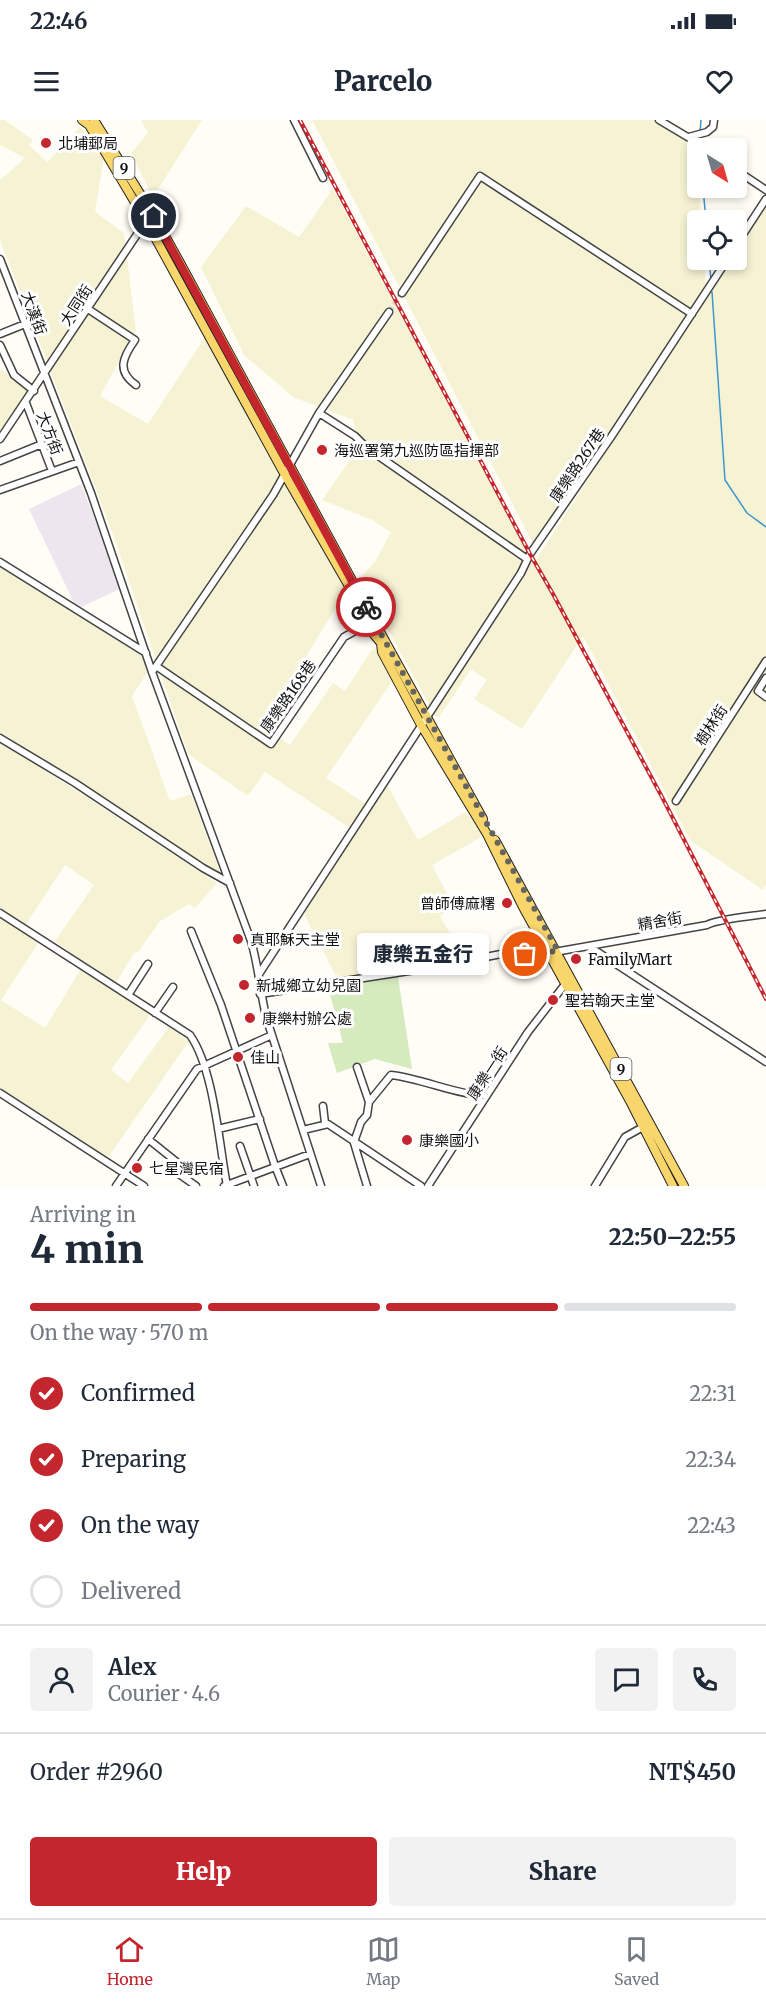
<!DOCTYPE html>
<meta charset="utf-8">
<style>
body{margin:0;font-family:Merriweather,"Noto Sans TC",serif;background:#f2f2f3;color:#1f2937;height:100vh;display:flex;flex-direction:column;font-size:22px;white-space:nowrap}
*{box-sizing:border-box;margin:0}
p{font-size:20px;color:#747a83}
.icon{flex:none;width:33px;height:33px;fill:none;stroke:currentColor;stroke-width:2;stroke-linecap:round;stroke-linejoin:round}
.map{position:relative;height:1066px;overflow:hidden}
.details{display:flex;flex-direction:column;background:#fff;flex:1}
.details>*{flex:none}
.needle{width:39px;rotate:143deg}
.fabs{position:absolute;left:687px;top:18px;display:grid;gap:12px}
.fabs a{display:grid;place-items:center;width:60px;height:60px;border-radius:6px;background:#fff;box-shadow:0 3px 9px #0003;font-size:30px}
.pin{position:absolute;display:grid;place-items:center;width:51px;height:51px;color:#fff;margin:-26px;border:3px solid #fff;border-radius:50%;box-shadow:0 2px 6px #0007}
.courier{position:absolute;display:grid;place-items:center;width:60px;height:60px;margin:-30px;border:4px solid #c4262e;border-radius:50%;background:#fff;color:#222;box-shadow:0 2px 8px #0007}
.bubble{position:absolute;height:42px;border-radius:6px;background:#fff;box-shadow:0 3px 9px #0003;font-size:20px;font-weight:800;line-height:42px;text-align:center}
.overview em{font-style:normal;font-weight:800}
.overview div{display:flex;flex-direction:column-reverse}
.overview{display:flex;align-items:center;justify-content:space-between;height:102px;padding:0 30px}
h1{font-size:39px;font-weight:800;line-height:45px}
.bar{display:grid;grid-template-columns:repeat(4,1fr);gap:9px 6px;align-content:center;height:72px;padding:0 30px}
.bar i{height:8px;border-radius:4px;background:#e0e1e3}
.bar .active{background:#c4262e}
.bar p{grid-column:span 4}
.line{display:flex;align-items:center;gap:15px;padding:0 30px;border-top:2px solid #e0e1e3}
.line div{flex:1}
.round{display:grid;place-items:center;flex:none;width:63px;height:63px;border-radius:6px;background:#f2f2f3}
ol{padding:0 30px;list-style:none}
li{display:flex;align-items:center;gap:18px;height:66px}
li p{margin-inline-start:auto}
li .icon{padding:6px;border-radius:50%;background:#c4262e;color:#fff;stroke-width:4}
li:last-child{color:#747a83}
li i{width:33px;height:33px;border:3px solid #e0e1e3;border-radius:50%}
.primary-button{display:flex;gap:12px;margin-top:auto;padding:12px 30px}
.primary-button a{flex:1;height:69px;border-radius:6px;background:#c4262e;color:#fff;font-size:24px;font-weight:800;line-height:69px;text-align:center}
.primary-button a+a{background:#f2f2f3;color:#1f2937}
.status{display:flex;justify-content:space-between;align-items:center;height:42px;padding:0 30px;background:#fff;direction:ltr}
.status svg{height:16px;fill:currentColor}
header{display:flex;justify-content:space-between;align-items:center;height:78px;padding:0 30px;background:#fff;font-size:27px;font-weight:800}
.tab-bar{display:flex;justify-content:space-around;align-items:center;height:84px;border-top:2px solid #e0e1e3;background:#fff;font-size:16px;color:#747a83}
.tab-bar a{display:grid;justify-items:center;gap:3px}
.tab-bar .active{color:#c4262e}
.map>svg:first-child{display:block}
</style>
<div class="status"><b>22:46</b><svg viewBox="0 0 49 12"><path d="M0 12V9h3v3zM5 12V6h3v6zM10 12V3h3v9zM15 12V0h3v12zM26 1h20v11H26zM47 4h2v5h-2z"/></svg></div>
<header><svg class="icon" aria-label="menu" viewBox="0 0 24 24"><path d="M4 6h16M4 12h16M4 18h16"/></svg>Parcelo<svg class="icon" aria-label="heart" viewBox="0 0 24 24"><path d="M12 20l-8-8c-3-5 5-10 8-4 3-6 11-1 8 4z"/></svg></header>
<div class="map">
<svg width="766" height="1066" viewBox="0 0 766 1066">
<rect width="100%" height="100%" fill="#fffdf5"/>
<path fill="#eee6ef" d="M 81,364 L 122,468 L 77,489 L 29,389 Z"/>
<path fill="#f6f3d4" d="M 0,0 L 5,0 L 33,20 L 29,25 L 47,42 L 80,7 L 92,19 L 104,38 L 95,92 L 124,113 L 136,210 L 100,276 L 148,304 L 205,217 L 353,473 L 343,476 L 261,610 L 272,616 L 276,615 L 290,625 L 333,563 L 345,571 L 371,531 L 381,524 L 393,560 L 326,658 L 372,688 L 387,665 L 418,720 L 465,692 L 487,714 L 432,745 L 454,787 L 440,796 L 462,835 L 338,860 L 304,794 L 356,712 L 265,652 L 248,676 L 188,634 L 110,406 L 0,120 L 0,60 L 25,38 L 0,25 Z
M 141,0 L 202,0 L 153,77 L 131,33 L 148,13 Z
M 312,0 L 656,0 L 693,21 L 697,37 L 701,100 L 698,100 L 698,140 L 704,140 L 706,169 L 535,427 Z
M 333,69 L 534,443 L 730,140 L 736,140 L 737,130 L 766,84 L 766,765 L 763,770 L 691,721 L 583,516 L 522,609 L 474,579 L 487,560 L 471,549 L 440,596 L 436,597 L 360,459 L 376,440 L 391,412 L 372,400 L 322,380 L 359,327 L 353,300 L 293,277 L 244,235 L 201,147 L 246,86 L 299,117 L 330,73 L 329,71 Z
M 0,249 L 32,270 L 0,316 Z
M 0,444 L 143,537 L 147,553 L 132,576 L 170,681 L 191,674 L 222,757 L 0,615 Z
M 0,621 L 217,763 L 195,788 L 189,784 L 160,801 L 138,832 L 134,833 L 114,866 L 55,821 L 94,765 L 65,745 L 24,807 L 0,791 Z
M 0,796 L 39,822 L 1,880 L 45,908 L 81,849 L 150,895 L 111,950 L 128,963 L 169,907 L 189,921 L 109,1036 L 105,1038 L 0,969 Z"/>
<path fill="#d5ebbd" d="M 398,857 L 412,949 L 375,939 L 337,953 L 328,923 L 343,923 L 328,867 Z"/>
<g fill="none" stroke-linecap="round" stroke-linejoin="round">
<path stroke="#3f96cf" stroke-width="1.5" d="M 700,12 L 701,0
M 703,68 L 706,100
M 709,140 L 711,159
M 712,172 L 725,360 L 747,393 L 766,407"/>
<path stroke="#dbdad3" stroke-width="6" stroke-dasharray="6 3" stroke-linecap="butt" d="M 389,192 L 402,173"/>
<g stroke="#444" stroke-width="9">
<path id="minor" d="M 294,0 L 323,58
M 659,0 L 706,28
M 689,17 L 707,12 L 713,7 L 714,0
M 736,50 L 766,70
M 736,125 L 766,79
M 0,139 L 91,373 L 152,552 L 251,821 C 259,847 260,874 267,900 L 321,1066
M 402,173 L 480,56 L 692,194
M 88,189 L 135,220 C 123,237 116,251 136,265
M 0,214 L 25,204
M 0,225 L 14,255 L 34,271
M 26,283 L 52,351
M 319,293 L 355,316 L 367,328 L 527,439
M 0,319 L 146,101 L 154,96
M 0,341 L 42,324
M 0,370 L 79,342
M 0,442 L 146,533
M 156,546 L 271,624 L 344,517 L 368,504
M 152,552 L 273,375 L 319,293 L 389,192
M 766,558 L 758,571 L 766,577
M 0,618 L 75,663 L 203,748 L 230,763
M 676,681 L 766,541
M 0,793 L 190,915 C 214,949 219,1024 227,1066
M 191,811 L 221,885 L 275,1046 L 283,1066
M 590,827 L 766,942
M 259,854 L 521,453 L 530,434 L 611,317 L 727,140
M 260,874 L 435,847 L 501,834 L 549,833 L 707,805 C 717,799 753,796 766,794
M 128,875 L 148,844
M 155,893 L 173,867
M 357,947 L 369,982
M 0,973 L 144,1066
M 323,986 L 325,1003
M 218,1009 L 260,999
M 303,1010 L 328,1004 L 421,1066
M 148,1019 L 178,1043 L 172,1049 L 196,1066
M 354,1022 L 361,1002 L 367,995 L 369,982 L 391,955 C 424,959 453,974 486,976
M 354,1023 L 367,1066
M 240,1026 L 254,1066
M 116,1066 L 197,949 L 272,915
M 224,1066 L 310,1034
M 428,1066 L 528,912 L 566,863
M 595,1066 L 625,1017 L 643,1007"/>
</g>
<g stroke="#222" stroke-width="10">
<path id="major" d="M 82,0 L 89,5 L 146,101 L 285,355 L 353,473 L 366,505 L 381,523 L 382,532 L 421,605 L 487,714 L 523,787 L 630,981 L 673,1066
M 94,0 L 154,96 L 179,141 L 374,501 L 483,699
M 495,720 L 684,1066"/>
</g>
<use href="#minor" stroke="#fff" stroke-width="6"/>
<use href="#major" stroke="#f9d66b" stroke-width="8"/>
<g stroke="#c4262e" stroke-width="4">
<path id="rail" d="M 300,0 L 530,434 L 553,474 L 662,677 L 766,879"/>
</g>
<use href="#rail" stroke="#fff" stroke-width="1.5" stroke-dasharray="4.5" stroke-linecap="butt"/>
</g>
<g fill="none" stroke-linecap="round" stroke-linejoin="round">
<path stroke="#646461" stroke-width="6" stroke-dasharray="0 10.8" d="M 366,487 L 558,831 L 525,834"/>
<path stroke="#c4262e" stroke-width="8" d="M 154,96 L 366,487"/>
</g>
<g fill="#c4262e" stroke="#fff" stroke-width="2">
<circle cx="46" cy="23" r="6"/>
<circle cx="322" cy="330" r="6"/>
<circle cx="507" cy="783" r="6"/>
<circle cx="238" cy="819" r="6"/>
<circle cx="576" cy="839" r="6"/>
<circle cx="244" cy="865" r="6"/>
<circle cx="553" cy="880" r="6"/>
<circle cx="250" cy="898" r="6"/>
<circle cx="238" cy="937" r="6"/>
<circle cx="407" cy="1020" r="6"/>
<circle cx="137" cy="1048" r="6"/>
</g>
<g text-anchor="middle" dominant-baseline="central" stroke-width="6" stroke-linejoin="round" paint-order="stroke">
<g fill="#fff" stroke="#585858" stroke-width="1.5">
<rect x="113.5" y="37" width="21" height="22" rx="4.5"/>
<rect x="610.5" y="938" width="21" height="22" rx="4.5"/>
</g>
<g font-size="14" font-weight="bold" fill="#111">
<text x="124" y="48">9</text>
<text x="621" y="949">9</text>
</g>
<g font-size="15" fill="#111" stroke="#fff" text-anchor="start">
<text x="58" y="23">北埔郵局</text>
<text x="334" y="330">海巡署第九巡防區指揮部</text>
<text x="495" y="783" text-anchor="end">曾師傅麻糬</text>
<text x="250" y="819">真耶穌天主堂</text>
<text x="588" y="839">FamilyMart</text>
<text x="256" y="865">新城鄉立幼兒園</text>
<text x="565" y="880">聖若翰天主堂</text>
<text x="262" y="898">康樂村辦公處</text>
<text x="250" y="937">佳山</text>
<text x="419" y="1020">康樂國小</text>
<text x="149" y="1048">七星灣民宿</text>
</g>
<g font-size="15" fill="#111" stroke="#fff">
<text transform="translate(76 185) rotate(-57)">大同街</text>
<text transform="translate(34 193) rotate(70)">大漢街</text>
<text transform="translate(50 313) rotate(69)">大方街</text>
<text transform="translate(577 345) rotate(-56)">康樂路267巷</text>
<text transform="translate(288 576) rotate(-55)">康樂路168巷</text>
<text transform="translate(711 605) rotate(-57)">樹林街</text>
<text transform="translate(660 801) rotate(-10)">精舍街</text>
<text transform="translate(487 953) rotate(-57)">康樂一街</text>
</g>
</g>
</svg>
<div class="fabs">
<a><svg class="needle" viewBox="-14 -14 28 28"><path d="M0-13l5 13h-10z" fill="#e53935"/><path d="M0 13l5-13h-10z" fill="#747a83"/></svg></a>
<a><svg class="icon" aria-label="locate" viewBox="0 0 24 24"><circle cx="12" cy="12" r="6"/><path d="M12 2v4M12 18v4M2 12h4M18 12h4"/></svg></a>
</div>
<div class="pin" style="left:525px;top:834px;background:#ea580c"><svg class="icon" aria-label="bag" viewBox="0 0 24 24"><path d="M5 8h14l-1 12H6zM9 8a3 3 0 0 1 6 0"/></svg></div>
<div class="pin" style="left:154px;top:96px;background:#1f2937"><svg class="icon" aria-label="home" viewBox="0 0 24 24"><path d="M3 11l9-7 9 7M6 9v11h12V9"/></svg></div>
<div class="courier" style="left:366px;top:487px"><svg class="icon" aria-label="bike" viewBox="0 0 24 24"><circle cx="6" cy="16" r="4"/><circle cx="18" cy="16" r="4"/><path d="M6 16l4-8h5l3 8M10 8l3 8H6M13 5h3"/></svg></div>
<div class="bubble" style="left:357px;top:813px;width:132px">康樂五金行</div>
</div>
<section class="details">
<div class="overview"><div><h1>4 min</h1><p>Arriving in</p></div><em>22:50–22:55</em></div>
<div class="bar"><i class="active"></i><i class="active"></i><i class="active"></i><i></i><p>On the way · 570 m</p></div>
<ol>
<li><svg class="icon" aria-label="check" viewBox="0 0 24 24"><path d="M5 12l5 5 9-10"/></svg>Confirmed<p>22:31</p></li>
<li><svg class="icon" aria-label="check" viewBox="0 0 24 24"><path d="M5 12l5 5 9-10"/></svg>Preparing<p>22:34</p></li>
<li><svg class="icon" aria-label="check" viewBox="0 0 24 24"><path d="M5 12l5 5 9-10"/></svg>On the way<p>22:43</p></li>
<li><i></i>Delivered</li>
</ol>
<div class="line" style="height:108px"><a class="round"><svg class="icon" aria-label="person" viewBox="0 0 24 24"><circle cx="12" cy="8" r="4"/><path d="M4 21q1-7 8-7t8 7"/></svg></a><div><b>Alex</b><p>Courier · 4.6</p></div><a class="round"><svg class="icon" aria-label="chat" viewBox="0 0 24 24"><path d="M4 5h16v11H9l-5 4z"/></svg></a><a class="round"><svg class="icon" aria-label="phone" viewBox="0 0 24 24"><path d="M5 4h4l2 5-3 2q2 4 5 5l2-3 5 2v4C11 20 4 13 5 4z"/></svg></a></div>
<div class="line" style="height:78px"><div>Order #2960</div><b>NT$450</b></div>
<div class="primary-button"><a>Help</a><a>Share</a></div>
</section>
<nav class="tab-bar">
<a class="active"><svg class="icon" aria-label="home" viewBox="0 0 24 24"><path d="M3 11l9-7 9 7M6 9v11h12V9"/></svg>Home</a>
<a><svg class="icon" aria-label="map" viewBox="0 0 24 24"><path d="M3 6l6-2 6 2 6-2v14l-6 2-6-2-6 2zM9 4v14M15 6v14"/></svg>Map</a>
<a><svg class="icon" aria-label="saved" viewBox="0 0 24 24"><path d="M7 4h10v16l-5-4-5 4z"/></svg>Saved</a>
</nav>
